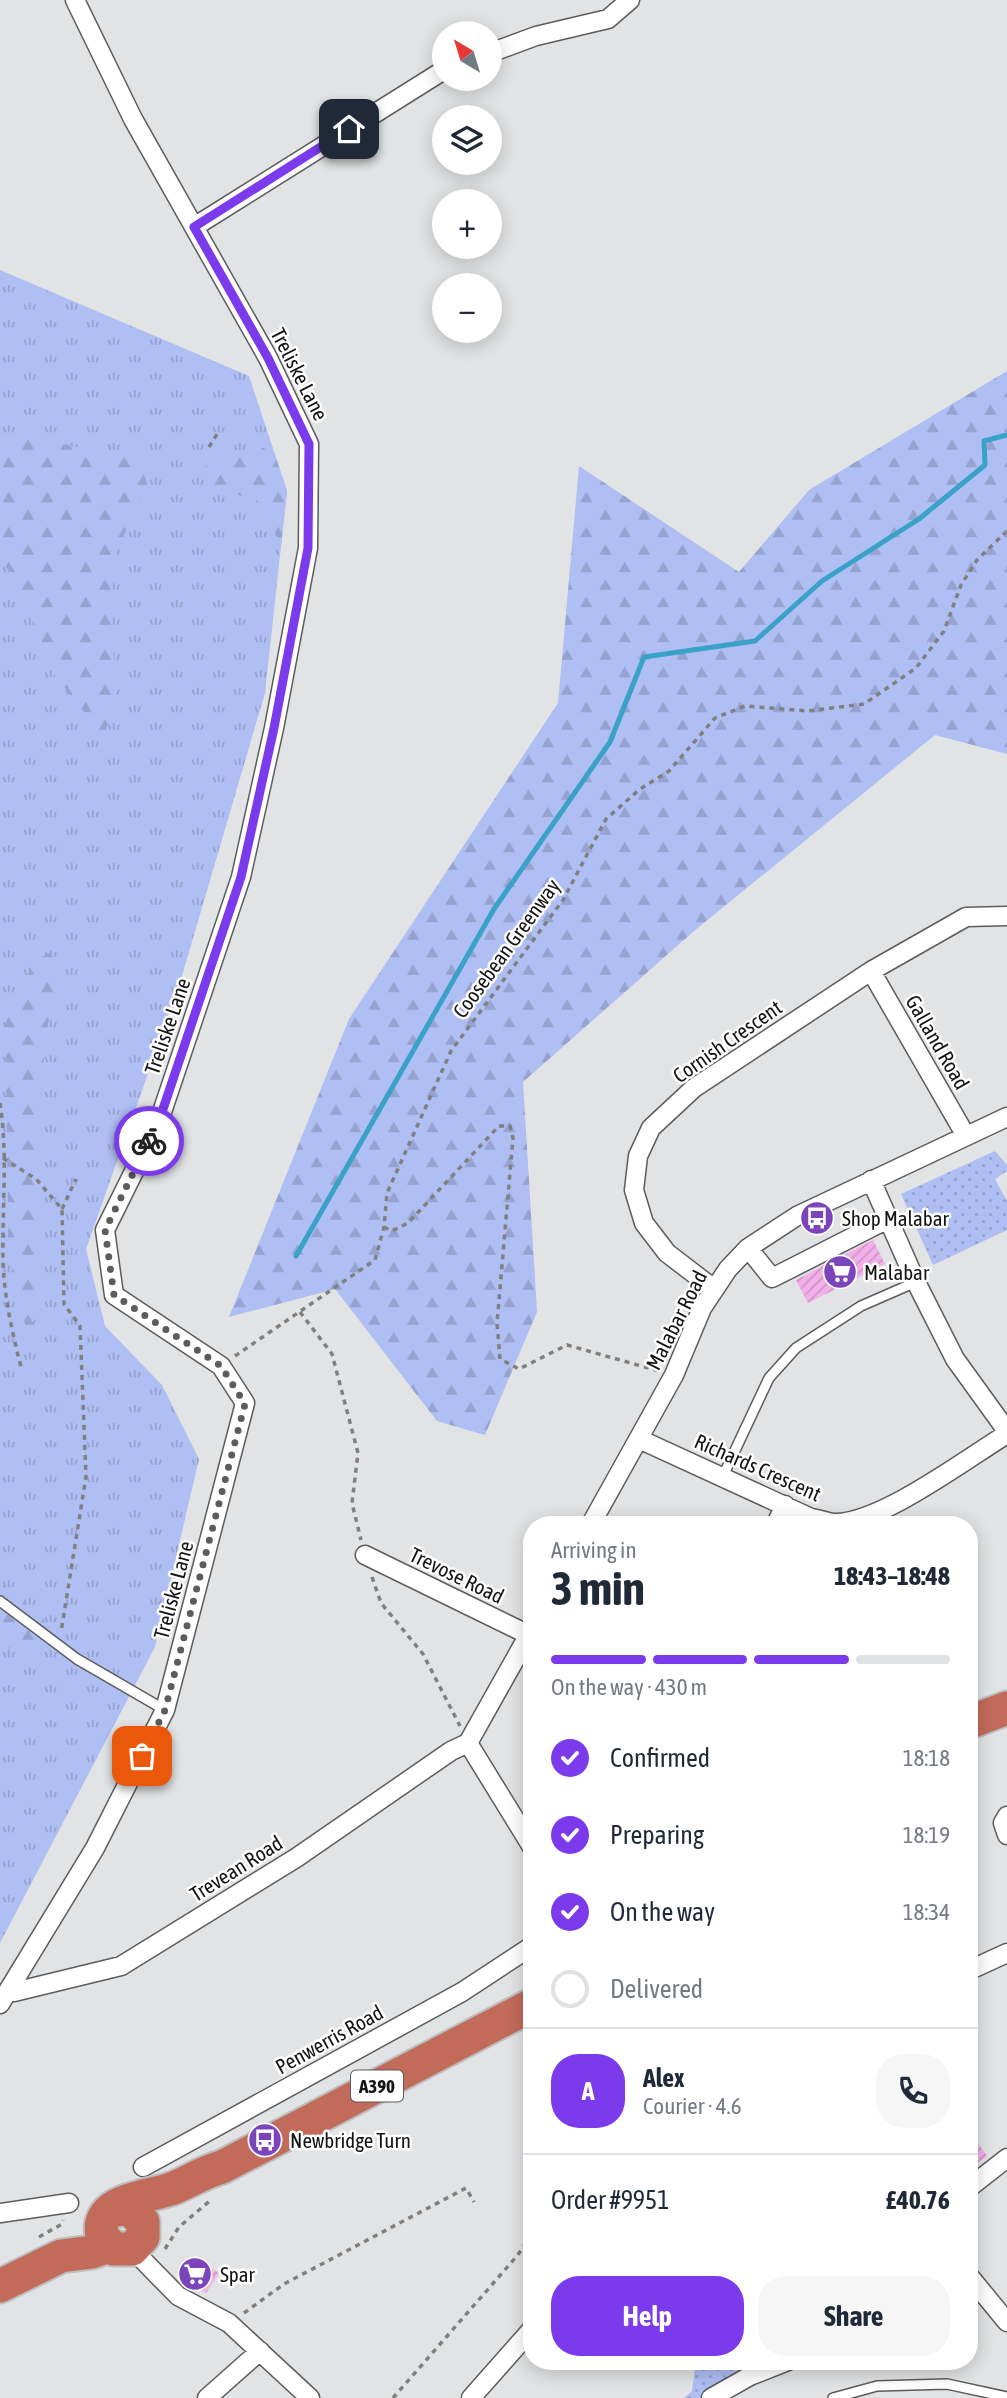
<!DOCTYPE html>
<meta charset="utf-8">
<style>
body{margin:0;font-family:"Asap Condensed",sans-serif;background:#f6f6f7;color:#1f2937;height:100vh;display:flex;flex-direction:column;font-size:26px;white-space:nowrap}
*{box-sizing:border-box;margin:0}
p{font-size:23px;color:#747a83}
.icon{flex:none;width:38px;height:38px;fill:none;stroke:currentColor;stroke-width:2;stroke-linecap:round;stroke-linejoin:round}
.map{position:relative;flex:1;overflow:hidden}
.side{position:absolute;left:523px;top:1516px;width:455px;height:854px;display:flex;flex-direction:column;background:#fff;border-radius:28px;box-shadow:0 4px 18px #0003}
.side>*{flex:none}
.needle{width:46px;rotate:322deg}
.fabs{position:absolute;left:432px;top:21px;display:grid;gap:14px}
.fabs a{display:grid;place-items:center;width:70px;height:70px;border-radius:50%;background:#fff;box-shadow:0 4px 18px #0003;font-size:35px}
.pin{position:absolute;display:grid;place-items:center;width:60px;height:60px;color:#fff;margin:-30px;border-radius:14px;box-shadow:0 4px 10px #0006}
.courier{position:absolute;display:grid;place-items:center;width:70px;height:70px;margin:-35px;border:5px solid #7c3aed;border-radius:50%;background:#fff;color:#222;box-shadow:0 2px 9px #0007}
.overview em{font-style:normal;font-weight:700}
.overview div{display:flex;flex-direction:column-reverse}
.overview{display:flex;align-items:center;justify-content:space-between;height:119px;padding:0 28px}
h1{font-size:46px;font-weight:700;line-height:52px}
.bar{display:grid;grid-template-columns:repeat(4,1fr);gap:10px 7px;align-content:center;height:84px;padding:0 28px}
.bar i{height:9px;border-radius:5px;background:#e0e1e3}
.bar .active{background:#7c3aed}
.bar p{grid-column:span 4}
.line{display:flex;align-items:center;gap:18px;padding:0 28px;border-top:2px solid #e0e1e3}
.line div{flex:1}
.round{display:grid;place-items:center;flex:none;width:74px;height:74px;border-radius:28px;background:#f6f6f7}
ol{padding:0 28px;list-style:none}
li{display:flex;align-items:center;gap:21px;height:77px}
li p{margin-inline-start:auto}
li .icon{padding:7px;border-radius:50%;background:#7c3aed;color:#fff;stroke-width:4}
li:last-child{color:#747a83}
li i{width:38px;height:38px;border:4px solid #e0e1e3;border-radius:50%}
.primary-button{display:flex;gap:14px;margin-top:auto;padding:14px 28px}
.primary-button a{flex:1;height:80px;border-radius:28px;background:#7c3aed;color:#fff;font-size:28px;font-weight:700;line-height:80px;text-align:center}
.primary-button a+a{background:#f6f6f7;color:#1f2937}
.map>svg:first-child{display:block}
</style>
<div class="map">
<svg width="1007" height="2398" viewBox="0 0 1007 2398">
<defs>
<pattern id="grass-tufts" width="24" height="20" patternUnits="userSpaceOnUse" patternTransform="scale(1.75)"><rect width="24" height="20" fill="#afbef3"/><path d="M3 7l-1-3M5 7V3M7 7l1-3M15 17l-1-3M17 17v-4M19 17l1-3" fill="none" stroke="#96a2cf"/></pattern>
<pattern id="forest-firs" width="22" height="20" patternUnits="userSpaceOnUse" patternTransform="scale(1.75)"><rect width="22" height="20" fill="#afbef3"/><path d="M5 1l3.5 6h-7zM16 11l3.5 6h-7z" fill="#96a2cf"/></pattern>
<pattern id="park-dots" width="8" height="8" patternUnits="userSpaceOnUse" patternTransform="scale(1.75)"><rect width="8" height="8" fill="#afbef3"/><path d="M2 2h.1M6 6h.1" fill="none" stroke="#96a2cf" stroke-width="1.8" stroke-linecap="round"/></pattern>
<pattern id="building-hatch" width="6" height="6" patternUnits="userSpaceOnUse" patternTransform="scale(1.75)"><rect width="6" height="6" fill="#f2afea"/><path d="M-1 1l2-2M0 6l6-6M5 7l2-2" fill="none" stroke="#cf96c8"/></pattern>
</defs>
<rect width="100%" height="100%" fill="#e2e3e4"/>
<path fill="url(#grass-tufts)" d="M 0,270 L 249,376 L 287,491 L 265,693 L 179,986 L 86,1249 L 105,1326 L 162,1385 L 199,1459 L 155,1647 L 0,1943 Z"/>
<path fill="url(#forest-firs)" d="M 1007,371 L 1007,754 L 935,735 L 694,931 L 523,1082 L 537,1312 L 485,1435 L 437,1421 L 335,1289 L 229,1317 L 349,1019 L 558,703 L 579,466 L 739,572 L 809,490 Z
M 0,431 L 140,460 L 147,484 L 117,551 L 111,605 L 116,696 L 104,736 L 55,676 L 16,577 L 0,561 Z
M 271,443 L 287,491 L 281,546 L 261,502 L 207,485 L 203,473 L 208,461 L 251,455 Z
M 49,953 L 63,964 L 46,1032 L 38,1140 L 39,1255 L 31,1348 L 9,1256 L 5,1024 L 34,961 Z
M 0,1582 L 44,1619 L 50,1645 L 36,1650 L 0,1648 Z"/>
<path fill="url(#park-dots)" d="M 995,1151 L 1007,1165 L 1007,1171 L 995,1179 L 1007,1201 L 1007,1230 L 933,1265 L 901,1194 Z
M 696,2361 L 776,2361 L 699,2398 L 684,2398 L 692,2391 Z"/>
<g fill="none" stroke-linecap="round" stroke-linejoin="round">
<path stroke="#3aa2c8" stroke-width="5" d="M 296,1256 L 494,909 L 610,742 L 644,657 L 755,641 L 822,581 L 919,519 L 985,465 L 984,441 L 1007,435"/>
</g>
<path fill="url(#building-hatch)" d="M 873,1240 L 885,1264 L 808,1303 L 796,1280 Z
M 970,2132 L 987,2156 L 970,2169 Z
M 198,2260 L 219,2273 L 206,2293 L 185,2280 Z"/>
<g fill="none" stroke-linecap="round" stroke-linejoin="round">
<g stroke="#5c5c5d" stroke-width="12">
<path id="lane" d="M 723,1476 L 769,1378 L 796,1348 L 861,1306 L 916,1282
M 0,1601 L 77,1659 L 165,1710
M 833,2398 L 877,2386 L 947,2384 L 1007,2397"/>
</g>
<g stroke="#5c5c5d" stroke-width="21">
<path id="street" d="M 490,53 L 536,36 L 608,19 L 630,0
M 194,227 L 444,70
M 871,971 L 966,1136
M 871,1180 L 916,1282 L 955,1359 L 1007,1431
M 748,1248 L 772,1278 L 888,1219
M 714,1289 L 667,1253 L 644,1223 L 634,1190 L 638,1156 L 651,1128 L 694,1088 L 871,971 L 966,917 L 1007,916
M 639,1439 L 811,1518 C 818,1519 826,1522 833,1523 C 879,1525 966,1459 1007,1434
M 591,1524 L 674,1375 L 702,1308 L 728,1269 L 748,1248 L 797,1216 L 1007,1117
M 776,1524 L 785,1505
M 365,1555 L 529,1635
M 468,1743 L 532,1629
M 468,1743 L 532,1847
M 1007,1816 L 1003,1823 L 1007,1835
M 970,1970 L 1007,1953
M 9,1989 L 14,1992 L 121,1966 L 296,1858 L 451,1751 L 468,1743
M 0,2004 L 95,1848 L 165,1710 L 245,1403 L 221,1366 L 114,1295 L 105,1230 L 159,1121 L 241,877 L 274,728 L 308,548 L 309,444 L 268,358 L 133,119 L 75,0
M 143,2167 L 462,1992 L 532,1946
M 970,2187 L 1007,2158
M 0,2213 L 69,2203
M 132,2249 L 178,2296 L 229,2323 L 310,2398
M 970,2277 L 1007,2322
M 207,2398 L 260,2351
M 471,2398 L 532,2329
M 711,2398 L 750,2376 L 788,2361"/>
</g>
<g stroke="#bdbdbd" stroke-width="37">
<path id="highway" d="M 970,1722 L 1007,1708
M 112,2210 L 130,2209 L 143,2222 L 143,2237 L 132,2249 L 114,2249 L 102,2236 C 94,2199 148,2197 171,2189 C 189,2182 203,2172 222,2167 L 532,2005
M 0,2286 L 61,2256 L 92,2252 L 109,2246"/>
</g>
<path stroke="#808081" stroke-width="3.5" stroke-dasharray="5 5" stroke-linecap="butt" d="M 209,447 L 219,431
M 0,1103 C 8,1155 2,1208 3,1260 C 4,1296 12,1332 21,1367
M 3,1158 L 36,1179 L 62,1209 L 64,1304 L 80,1326 L 86,1477 L 61,1632
M 62,1209 L 76,1179
M 384,1227 L 392,1231 L 408,1223 L 499,1126 L 510,1126 L 513,1138 L 497,1323 L 500,1359 L 519,1369 L 567,1345 L 659,1371
M 300,1312 L 332,1354 L 358,1453 L 352,1503 L 361,1540
M 235,1356 L 375,1260 L 384,1227 L 387,1193 L 451,1051 L 563,900 L 606,819 L 640,789 L 669,771 L 715,718 L 745,706 L 808,711 L 864,704 L 916,668 L 944,631 L 961,585 L 977,560 L 1007,531
M 372,1577 L 381,1603 L 423,1654 L 460,1726
M 39,2237 L 62,2224 L 63,2220
M 165,2249 L 179,2227 L 212,2199
M 244,2313 L 284,2284 L 466,2188 L 474,2202
M 393,2398 L 517,2256 L 532,2234"/>
<use href="#lane" stroke="#fff" stroke-width="9"/>
<use href="#street" stroke="#fff" stroke-width="18"/>
<use href="#highway" stroke="#c36b5a" stroke-width="33"/>
</g>
<g fill="none" stroke-linecap="round" stroke-linejoin="round">
<path stroke="#5c5c5d" stroke-width="7" stroke-dasharray="0 12.6" d="M 142,1756 L 165,1710 L 245,1404 L 221,1366 L 114,1295 L 105,1230 L 149,1141"/>
<path stroke="#7c3aed" stroke-width="9" d="M 149,1141 L 159,1121 L 241,877 L 274,728 L 308,548 L 309,444 L 268,358 L 194,227 L 349,129"/>
</g>
<defs>
<g id="bus-disc" transform="scale(1.75)"><circle r="9.5" fill="#7b44bb" stroke="#fff"/><path d="M-5-6H5V4H4V6H2V4H-2V6H-4V4H-5ZM-3.5-4V0h7V-4ZM-3.5 1.2v1.5H-2V1.2ZM2 1.2v1.5H3.5V1.2Z" fill="#fff"/></g>
<g id="supermarket-disc" transform="scale(1.75)"><circle r="9.5" fill="#7b44bb" stroke="#fff"/><path d="M-6-5.5h2.5l.6 2H6L4.5 2H-2.5L-4.4-4H-6ZM-1.5 3.2a1.3 1.3 0 1 0 .1 0ZM3 3.2a1.3 1.3 0 1 0 .1 0Z" fill="#fff"/></g>
</defs>
<g fill-rule="evenodd">
<use href="#bus-disc" x="817" y="1218"/>
<use href="#supermarket-disc" x="840" y="1272"/>
<use href="#bus-disc" x="265" y="2140"/>
<use href="#supermarket-disc" x="195" y="2274"/>
</g>
<g text-anchor="middle" dominant-baseline="central" stroke-width="5" stroke-linejoin="round" paint-order="stroke">
<rect fill="#fff" stroke="#5a5a5b" stroke-width="2" x="351" y="2070.5" width="52" height="31" rx="5"/>
<g font-size="19" font-weight="bold" fill="#141415">
<text x="377" y="2086">A390</text>
</g>
<g font-size="21" fill="#141415" stroke="#fff">
<text transform="translate(300 374) rotate(63)">Treliske Lane</text>
<text transform="translate(506 948) rotate(-54)">Coosebean Greenway</text>
<text transform="translate(167 1026) rotate(-71)">Treliske Lane</text>
<text transform="translate(727 1041) rotate(-35)">Cornish Crescent</text>
<text transform="translate(938 1042) rotate(60)">Galland Road</text>
<text transform="translate(676 1320) rotate(-63)">Malabar Road</text>
<text transform="translate(758 1467) rotate(24)">Richards Crescent</text>
<text transform="translate(457 1575) rotate(26)">Trevose Road</text>
<text transform="translate(173 1590) rotate(-75)">Treliske Lane</text>
<text transform="translate(236 1868) rotate(-32)">Trevean Road</text>
<text transform="translate(329 2039) rotate(-29)">Penwerris Road</text>
</g>
<g font-size="21" fill="#141415" stroke="#fff" text-anchor="start">
<text x="842" y="1218">Shop Malabar</text>
<text x="864" y="1272">Malabar</text>
<text x="290" y="2140">Newbridge Turn</text>
<text x="220" y="2274">Spar</text>
</g>
</g>
</svg>
<div class="fabs">
<a><svg class="needle" viewBox="-14 -14 28 28"><path d="M0-13l5 13h-10z" fill="#e53935"/><path d="M0 13l5-13h-10z" fill="#747a83"/></svg></a>
<a><svg class="icon" aria-label="layers" viewBox="0 0 24 24"><path d="M12 4l9 5-9 5-9-5zM3 14l9 5 9-5"/></svg></a>
<a>+</a>
<a>−</a>
</div>
<div class="pin" style="left:142px;top:1756px;background:#ea580c"><svg class="icon" aria-label="bag" viewBox="0 0 24 24"><path d="M5 8h14l-1 12H6zM9 8a3 3 0 0 1 6 0"/></svg></div>
<div class="pin" style="left:349px;top:129px;background:#1f2937"><svg class="icon" aria-label="home" viewBox="0 0 24 24"><path d="M3 11l9-7 9 7M6 9v11h12V9"/></svg></div>
<div class="courier" style="left:149px;top:1141px"><svg class="icon" aria-label="bike" viewBox="0 0 24 24"><circle cx="6" cy="16" r="4"/><circle cx="18" cy="16" r="4"/><path d="M6 16l4-8h5l3 8M10 8l3 8H6M13 5h3"/></svg></div>
<section class="side">
<div class="overview"><div><h1>3 min</h1><p>Arriving in</p></div><em>18:43–18:48</em></div>
<div class="bar"><i class="active"></i><i class="active"></i><i class="active"></i><i></i><p>On the way · 430 m</p></div>
<ol>
<li><svg class="icon" aria-label="check" viewBox="0 0 24 24"><path d="M5 12l5 5 9-10"/></svg>Confirmed<p>18:18</p></li>
<li><svg class="icon" aria-label="check" viewBox="0 0 24 24"><path d="M5 12l5 5 9-10"/></svg>Preparing<p>18:19</p></li>
<li><svg class="icon" aria-label="check" viewBox="0 0 24 24"><path d="M5 12l5 5 9-10"/></svg>On the way<p>18:34</p></li>
<li><i></i>Delivered</li>
</ol>
<div class="line" style="height:126px"><b class="round" style="background:#7c3aed;color:#fff">A</b><div><b>Alex</b><p>Courier · 4.6</p></div><a class="round"><svg class="icon" aria-label="phone" viewBox="0 0 24 24"><path d="M5 4h4l2 5-3 2q2 4 5 5l2-3 5 2v4C11 20 4 13 5 4z"/></svg></a></div>
<div class="line" style="height:91px"><div>Order #9951</div><b>£40.76</b></div>
<div class="primary-button"><a>Help</a><a>Share</a></div>
</section>
</div>
